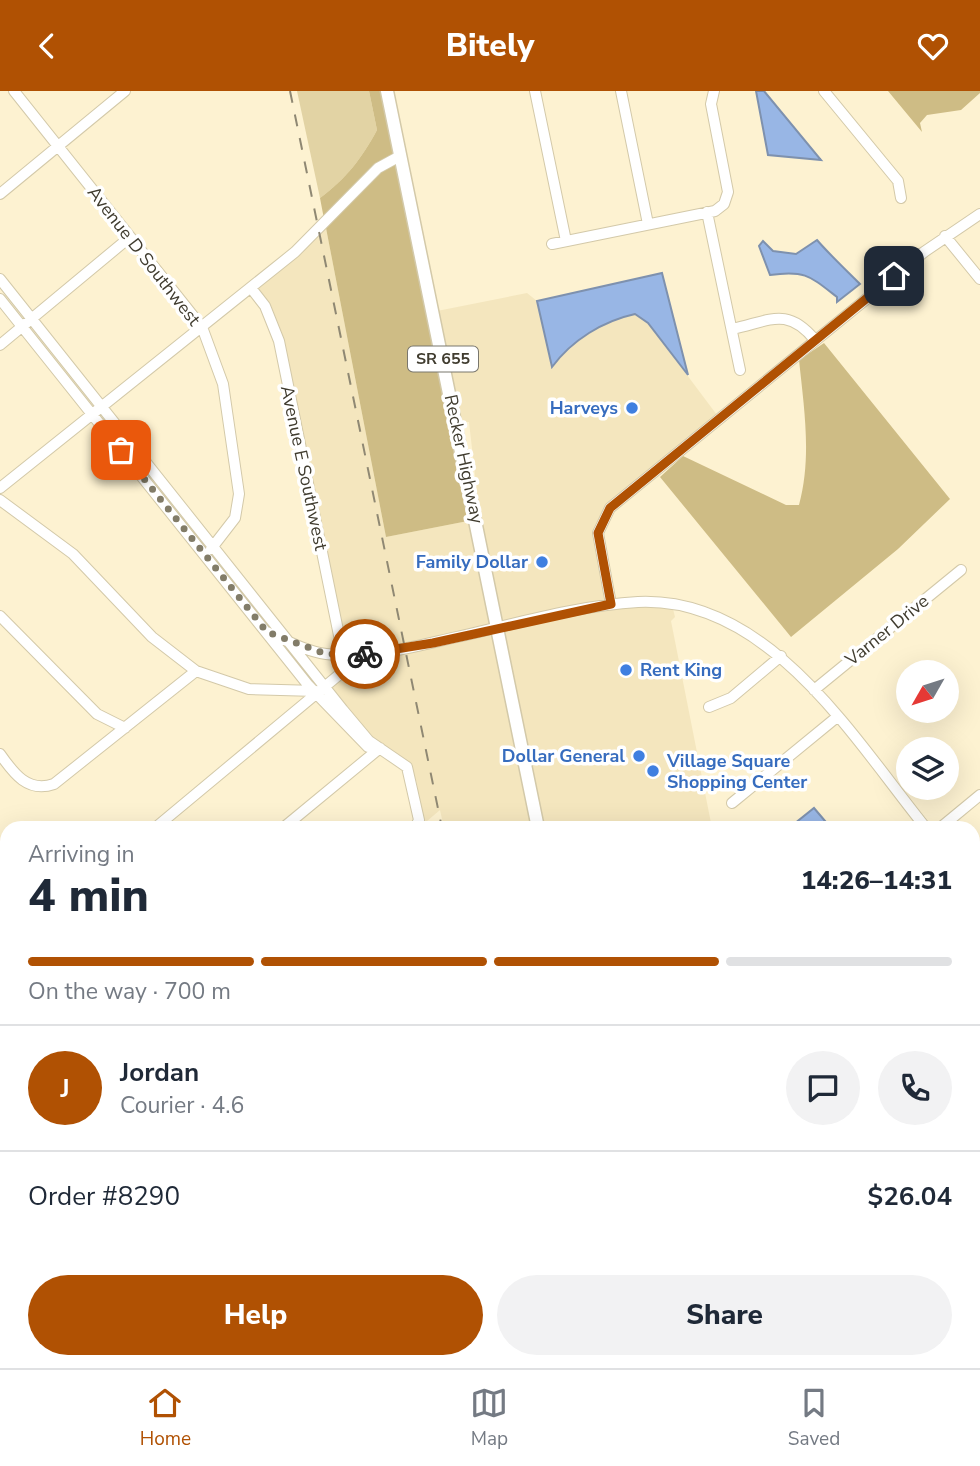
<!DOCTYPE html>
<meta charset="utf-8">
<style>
body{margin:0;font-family:"Nunito Sans",sans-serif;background:#f2f2f3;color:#1f2937;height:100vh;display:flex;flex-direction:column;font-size:26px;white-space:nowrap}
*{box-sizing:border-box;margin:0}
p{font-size:23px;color:#747a83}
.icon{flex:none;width:38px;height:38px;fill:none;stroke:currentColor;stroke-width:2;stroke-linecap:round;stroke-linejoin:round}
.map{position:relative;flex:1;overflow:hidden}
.sheet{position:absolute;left:0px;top:730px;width:980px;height:548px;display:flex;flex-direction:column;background:#fff;border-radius:21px 21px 0 0;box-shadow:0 7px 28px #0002}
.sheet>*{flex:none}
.needle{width:46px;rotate:231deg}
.controls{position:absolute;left:896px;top:569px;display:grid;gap:14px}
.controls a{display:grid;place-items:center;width:63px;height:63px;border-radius:50%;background:#fff;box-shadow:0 7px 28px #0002;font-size:35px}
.pin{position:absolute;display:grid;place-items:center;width:60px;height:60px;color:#fff;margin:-30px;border-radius:14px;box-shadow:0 4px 10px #0006}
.courier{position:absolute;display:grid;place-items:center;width:70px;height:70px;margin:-35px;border:5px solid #b05103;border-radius:50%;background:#fff;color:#222;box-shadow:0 2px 9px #0007}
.head em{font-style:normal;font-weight:800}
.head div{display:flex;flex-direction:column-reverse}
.head{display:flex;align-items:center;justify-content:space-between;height:119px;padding:0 28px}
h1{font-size:46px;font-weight:800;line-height:52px}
.bar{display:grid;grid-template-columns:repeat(4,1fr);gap:10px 7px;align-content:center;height:84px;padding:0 28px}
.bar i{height:9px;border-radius:5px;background:#e0e1e3}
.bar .current{background:#b05103}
.bar p{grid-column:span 4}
.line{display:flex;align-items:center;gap:18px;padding:0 28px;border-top:2px solid #e0e1e3}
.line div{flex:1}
.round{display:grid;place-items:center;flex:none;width:74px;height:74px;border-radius:37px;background:#f2f2f3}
.cta{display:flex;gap:14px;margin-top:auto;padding:14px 28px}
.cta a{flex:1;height:80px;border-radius:42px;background:#b05103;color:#fff;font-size:28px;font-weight:800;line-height:80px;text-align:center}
.cta a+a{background:#f2f2f3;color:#1f2937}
header{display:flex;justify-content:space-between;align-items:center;height:91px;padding:0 28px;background:#b05103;color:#fff;font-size:32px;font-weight:800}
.dock{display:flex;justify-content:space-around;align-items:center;height:98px;border-top:2px solid #e0e1e3;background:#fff;font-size:19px;color:#747a83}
.dock a{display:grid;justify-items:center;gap:4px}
.dock .current{color:#b05103}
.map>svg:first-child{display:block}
</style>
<header><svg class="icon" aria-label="back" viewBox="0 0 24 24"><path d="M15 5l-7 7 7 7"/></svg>Bitely<svg class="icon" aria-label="heart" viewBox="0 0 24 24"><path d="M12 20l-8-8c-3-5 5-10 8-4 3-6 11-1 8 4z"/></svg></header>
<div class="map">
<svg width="980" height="1277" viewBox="0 0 980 1277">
<rect width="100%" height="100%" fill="#fdf2d1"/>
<path fill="#f4e6be" d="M 326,137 L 386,446 L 473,429 L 493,534 L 432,549 L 346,560 L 279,236 L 256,197 Z
M 527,202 L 537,210 L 551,275 L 581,248 L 611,228 L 635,223 L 648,232 L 717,324 L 607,415 L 601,424 L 594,443 L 607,511 L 501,532 L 480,428 L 469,331 L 461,331 L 437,220 Z
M 639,515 L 673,518 L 675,526 L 671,530 L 712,737 L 542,737 L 502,540 L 612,517 Z
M 494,541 L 534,737 L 444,737 L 440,719 L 420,736 L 417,692 L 410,675 L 372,648 L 329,595 L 366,566 Z
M 551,1271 L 644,1271 L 646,1277 L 552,1277 Z
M 652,1271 L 732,1271 L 734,1277 L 654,1277 Z"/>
<path fill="#e2d3a4" d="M 297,0 L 369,0 L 377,39 C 362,67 346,88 320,107 Z
M 298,1271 L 442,1270 L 446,1277 L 291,1277 Z"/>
<path fill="#cebc85" d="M 369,0 L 383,0 L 395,62 L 376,74 L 324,128 L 320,107 C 346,88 362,67 377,39 Z
M 888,0 L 980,0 L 980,2 L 961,19 L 927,24 L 920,32 L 922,41 Z
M 397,69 L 473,429 L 386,446 L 326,137 L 381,80 Z
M 824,252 L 950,408 L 898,458 L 791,546 L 660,386 L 683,365 L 786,414 L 799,414 C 812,366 804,317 799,269 Z"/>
<path fill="#98b6e5" stroke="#7e91ae" stroke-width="2" d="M 756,0 L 764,0 L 821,69 L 768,64 Z
M 817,149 C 829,163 845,178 860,193 L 837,211 L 837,206 C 810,185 805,179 770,184 L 759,155 L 763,150 L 773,160 L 796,163 Z
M 662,182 L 688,284 L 648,232 L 635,223 C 603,230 572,249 552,276 L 537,210 Z
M 814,717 L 831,737 L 789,737 Z
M 0,1077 L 7,1079 L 7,1270 L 263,1270 L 265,1277 L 0,1277 Z"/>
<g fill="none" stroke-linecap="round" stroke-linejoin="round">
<g stroke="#d3c9a9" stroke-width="12">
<path id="minor" d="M 14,0 L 202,236 L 223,293 L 239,403 L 235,427 L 211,458
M 535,0 L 566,150
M 621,0 L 648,133
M 824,0 L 898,90 L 901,107
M 0,103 L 125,0
M 707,121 L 740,279
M 945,145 L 980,188
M 552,153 L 715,120 L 724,113 L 728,101 L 711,13 L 714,0
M 0,188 L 343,619 L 369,650 L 407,676 L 419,729 L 415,737
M 251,197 L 265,215 L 279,250 L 343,564
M 0,208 L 308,594 L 368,656
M 732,238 C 770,230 787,215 815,249
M 0,254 L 130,146
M 0,397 L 295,161 L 378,77 L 400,65
M 0,409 L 73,463 L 152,546 L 196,580 L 249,598 L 316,600
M 611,513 L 598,442 L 610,417 L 924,161 L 980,123
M 0,525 L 97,623 L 125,637
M 267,541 C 286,549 305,560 326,563 C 368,569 416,555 457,546 C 514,533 580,514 638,511 C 769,505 854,648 926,737
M 814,599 L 961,479
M 709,616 L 731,607 L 781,565
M 0,663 C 14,683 28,702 54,693 L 196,580
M 732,712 L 837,626
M 155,737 L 364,563
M 283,737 L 380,657
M 940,737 L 980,704
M 973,786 L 980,780
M 973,795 L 980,803
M 0,816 L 7,824
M 973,922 L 980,930
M 0,924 L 7,917
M 973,990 L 980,984
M 973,1091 L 980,1086
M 973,1193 L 980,1187
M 527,1270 L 528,1277
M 781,1270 L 782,1277
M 821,1277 L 840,1270"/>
</g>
<g stroke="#d3c9a9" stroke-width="15">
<path id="major" d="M 387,0 L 538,737
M 648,1270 L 650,1277"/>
</g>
<use href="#minor" stroke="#fff" stroke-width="10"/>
<use href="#major" stroke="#fff" stroke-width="12"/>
<path stroke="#8f8873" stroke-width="2" stroke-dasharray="12 12" stroke-linecap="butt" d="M 290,0 L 442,737
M 557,1270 L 558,1277"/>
</g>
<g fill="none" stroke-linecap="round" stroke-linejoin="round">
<path stroke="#827c68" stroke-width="7" stroke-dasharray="0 12.6" d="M 121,359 L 267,541 L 326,563 L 365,563"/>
<path stroke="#b05103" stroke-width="9" d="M 365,563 L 433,552 L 611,513 L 598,442 L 610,417 L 894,185"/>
</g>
<g fill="#3f7fe0" stroke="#fff" stroke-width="2.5">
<circle cx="632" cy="317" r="7"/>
<circle cx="542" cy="471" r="7"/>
<circle cx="626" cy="579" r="7"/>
<circle cx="639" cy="665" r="7"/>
<circle cx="653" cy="680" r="7"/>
</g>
<g text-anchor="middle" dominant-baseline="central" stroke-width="7" stroke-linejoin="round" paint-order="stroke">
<rect fill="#fff" stroke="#79766d" stroke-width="2" x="408" y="255.5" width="70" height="25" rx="5"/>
<g font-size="16" font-weight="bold" fill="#403c2f">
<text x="443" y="268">SR 655</text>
</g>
<g font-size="18" fill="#403c2f" stroke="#fff">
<text transform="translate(144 165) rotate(52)">Avenue D Southwest</text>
<text transform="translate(464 368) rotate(78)">Recker Highway</text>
<text transform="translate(304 377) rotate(78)">Avenue E Southwest</text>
<text transform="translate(887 539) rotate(-39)">Varner Drive</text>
</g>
<g font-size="18" font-weight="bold" fill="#366cbe" stroke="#fff" text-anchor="end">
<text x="618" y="317">Harveys</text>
<text x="528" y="471">Family Dollar</text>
<text x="640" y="579" text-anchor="start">Rent King</text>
<text x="625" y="665">Dollar General</text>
<text x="667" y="670" text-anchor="start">Village Square<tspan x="667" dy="21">Shopping Center</tspan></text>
</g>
</g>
</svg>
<div class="controls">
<a><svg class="needle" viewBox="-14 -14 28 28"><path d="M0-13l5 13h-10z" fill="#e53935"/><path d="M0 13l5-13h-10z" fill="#747a83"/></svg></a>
<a><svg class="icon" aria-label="layers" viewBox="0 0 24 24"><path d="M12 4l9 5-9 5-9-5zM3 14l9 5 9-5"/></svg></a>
</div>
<div class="pin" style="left:121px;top:359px;background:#ea580c"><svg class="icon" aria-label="bag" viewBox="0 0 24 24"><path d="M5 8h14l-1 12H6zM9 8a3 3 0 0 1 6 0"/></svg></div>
<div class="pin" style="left:894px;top:185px;background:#1f2937"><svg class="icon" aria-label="home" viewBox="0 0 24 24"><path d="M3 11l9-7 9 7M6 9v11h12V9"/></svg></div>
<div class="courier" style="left:365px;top:563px"><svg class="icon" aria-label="bike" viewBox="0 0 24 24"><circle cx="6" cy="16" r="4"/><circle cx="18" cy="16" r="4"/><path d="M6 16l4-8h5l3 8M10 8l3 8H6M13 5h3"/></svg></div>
<section class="sheet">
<div class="head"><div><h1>4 min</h1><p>Arriving in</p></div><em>14:26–14:31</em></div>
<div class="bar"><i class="current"></i><i class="current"></i><i class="current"></i><i></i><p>On the way · 700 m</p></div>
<div class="line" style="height:126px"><b class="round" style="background:#b05103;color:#fff">J</b><div><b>Jordan</b><p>Courier · 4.6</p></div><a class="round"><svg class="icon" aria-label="chat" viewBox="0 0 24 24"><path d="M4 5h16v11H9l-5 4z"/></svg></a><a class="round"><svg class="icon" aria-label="phone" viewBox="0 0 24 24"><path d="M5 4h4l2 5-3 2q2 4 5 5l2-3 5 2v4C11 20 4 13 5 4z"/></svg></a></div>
<div class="line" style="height:91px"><div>Order #8290</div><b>$26.04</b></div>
<div class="cta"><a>Help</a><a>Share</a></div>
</section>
</div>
<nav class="dock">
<a class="current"><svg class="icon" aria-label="home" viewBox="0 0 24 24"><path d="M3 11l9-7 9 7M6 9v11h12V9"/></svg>Home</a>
<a><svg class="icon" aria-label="map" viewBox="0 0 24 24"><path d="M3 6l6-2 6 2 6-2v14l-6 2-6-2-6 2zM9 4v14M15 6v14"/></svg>Map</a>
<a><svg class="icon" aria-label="saved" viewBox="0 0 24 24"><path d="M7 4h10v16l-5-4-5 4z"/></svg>Saved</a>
</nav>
